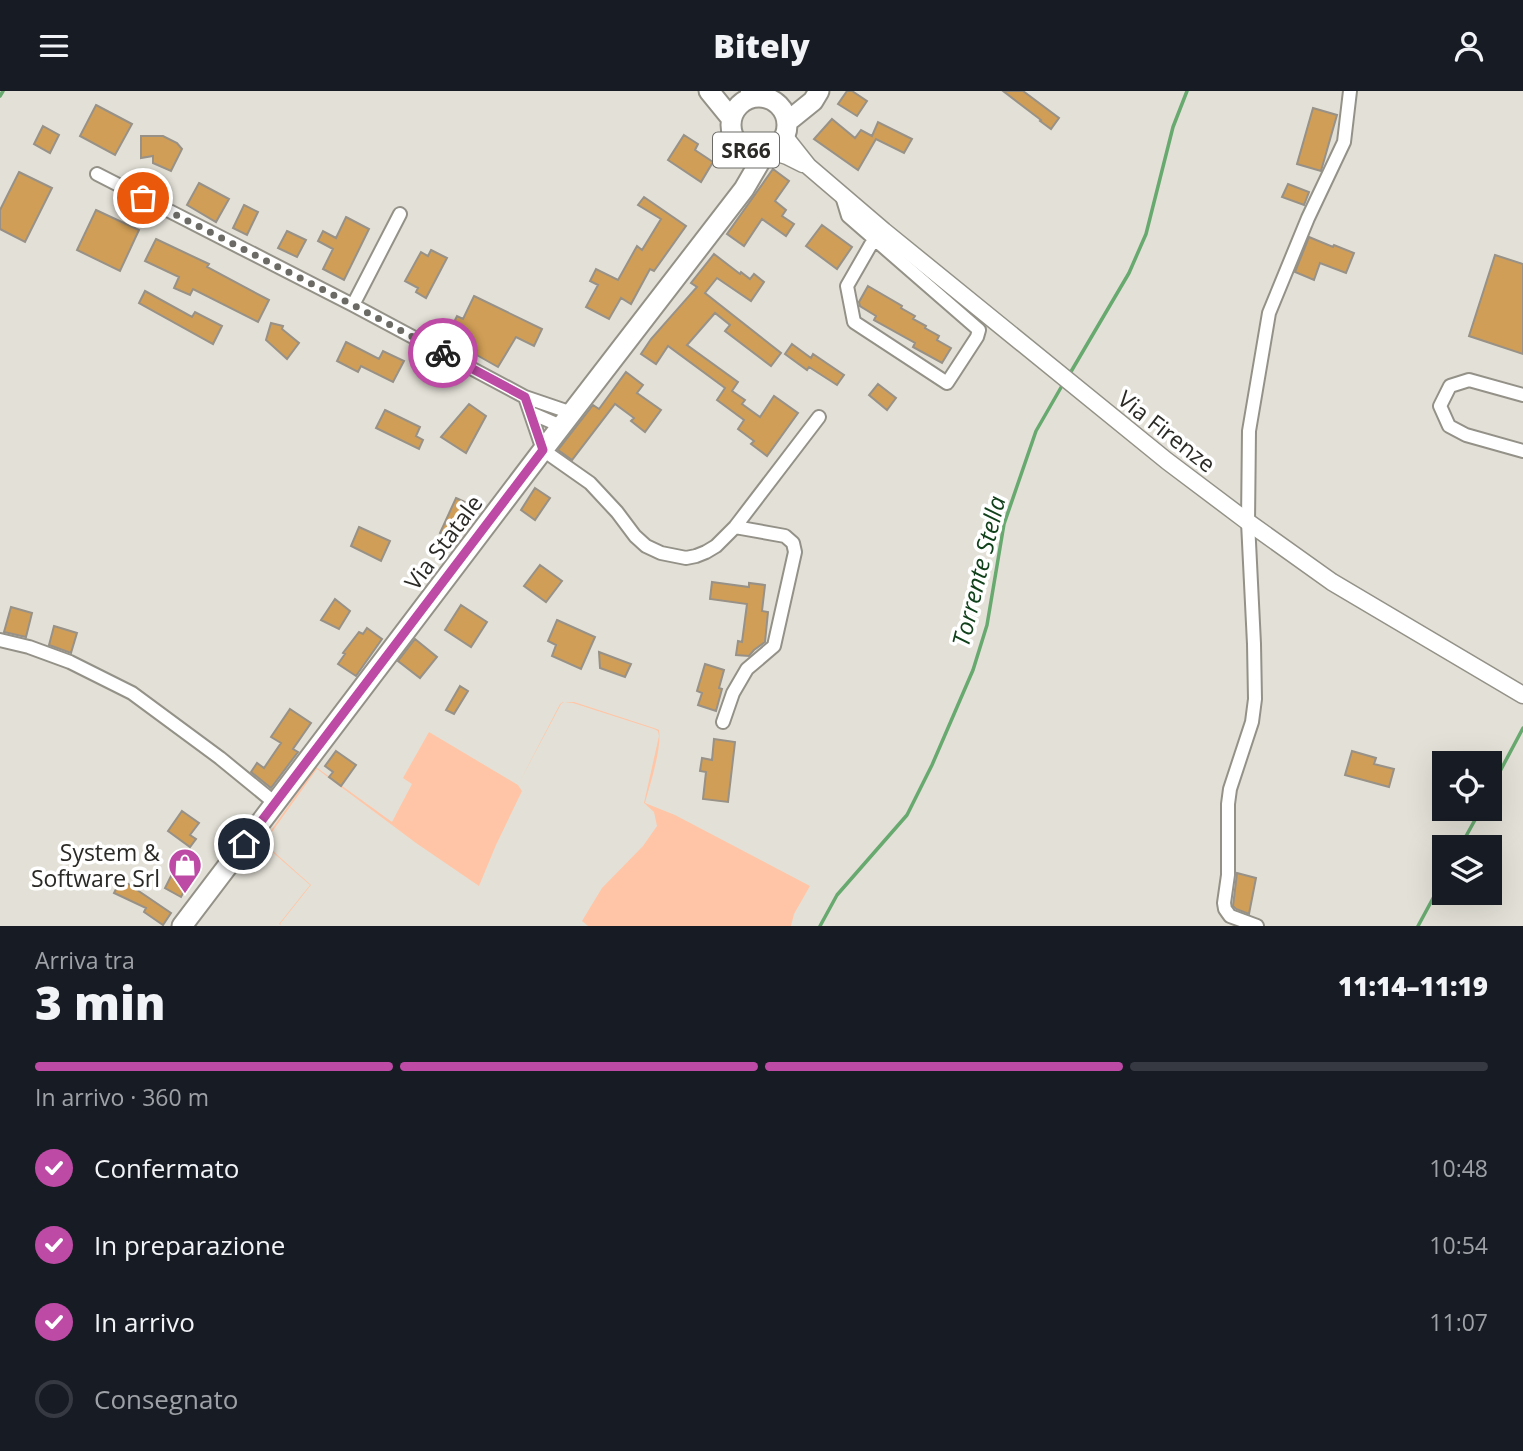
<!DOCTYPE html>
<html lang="it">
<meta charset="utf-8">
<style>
body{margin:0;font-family:"Open Sans",sans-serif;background:#20242c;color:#f1f3f6;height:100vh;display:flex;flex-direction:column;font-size:26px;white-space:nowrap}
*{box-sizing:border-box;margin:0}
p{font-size:23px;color:#9ea1a6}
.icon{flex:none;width:38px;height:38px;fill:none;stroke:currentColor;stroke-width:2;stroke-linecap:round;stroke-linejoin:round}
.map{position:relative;height:835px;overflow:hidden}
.sheet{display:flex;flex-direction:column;background:#171b24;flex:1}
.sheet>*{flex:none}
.tools{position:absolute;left:1432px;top:660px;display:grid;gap:14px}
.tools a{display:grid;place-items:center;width:70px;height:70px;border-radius:0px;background:#171b24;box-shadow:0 7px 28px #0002;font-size:35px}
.pin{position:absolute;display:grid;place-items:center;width:60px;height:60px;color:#fff;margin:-30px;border:4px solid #fff;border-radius:50%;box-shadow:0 2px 7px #0007}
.courier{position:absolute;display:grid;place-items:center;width:70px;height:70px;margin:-35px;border:5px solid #bd4ba5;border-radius:50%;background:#fff;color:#222;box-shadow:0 2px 9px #0007}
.headline em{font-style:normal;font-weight:800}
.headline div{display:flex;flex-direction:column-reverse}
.headline{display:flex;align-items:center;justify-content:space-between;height:119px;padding:0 35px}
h1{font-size:46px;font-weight:800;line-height:52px}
.bar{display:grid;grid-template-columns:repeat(4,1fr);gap:10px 7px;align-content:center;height:84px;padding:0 35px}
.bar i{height:9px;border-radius:5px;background:#363941}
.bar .selected{background:#bd4ba5}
.bar p{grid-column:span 4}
ol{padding:0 35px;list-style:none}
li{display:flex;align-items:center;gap:21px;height:77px}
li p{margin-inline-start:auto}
li .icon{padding:7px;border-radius:50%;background:#bd4ba5;color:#fff;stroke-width:4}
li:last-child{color:#9ea1a6}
li i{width:38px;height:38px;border:4px solid #363941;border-radius:50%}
header{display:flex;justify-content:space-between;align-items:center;height:91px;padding:0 35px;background:#171b24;font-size:32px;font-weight:800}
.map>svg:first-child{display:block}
</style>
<header><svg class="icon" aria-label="menu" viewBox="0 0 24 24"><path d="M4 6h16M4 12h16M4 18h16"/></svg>Bitely<svg class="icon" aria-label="person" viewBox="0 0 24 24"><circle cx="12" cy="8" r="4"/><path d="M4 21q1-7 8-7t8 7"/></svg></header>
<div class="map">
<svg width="1523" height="835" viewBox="0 0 1523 835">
<rect width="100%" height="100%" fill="#e3e1d7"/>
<path fill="#ffc5a6" d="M 563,611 L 574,611 L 654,637 L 659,639 C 662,657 650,693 645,712 L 675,724 L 810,795 L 794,823 L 791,835 L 588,835 L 582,830 L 602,797 L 643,755 L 657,735 L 654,721 L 644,712 L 659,645 L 658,640 L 654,638 L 573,612 L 564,611 L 561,613 L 518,694 L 522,700 L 496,754 L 479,795 L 416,752 L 317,678 L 264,752 L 311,794 L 280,833 L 282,835 L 279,833 L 310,794 L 262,752 L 316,676 L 392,731 L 412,693 L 403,687 L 429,641 L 518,694 L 560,613 Z"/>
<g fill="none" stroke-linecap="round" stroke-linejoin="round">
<path stroke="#68a970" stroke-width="3.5" d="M 0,5 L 3,0
M 1069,284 L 1129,182 L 1146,143 L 1173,36 L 1187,0
M 1489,701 L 1523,637
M 1460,756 L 1481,718
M 820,835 L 837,804 L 907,724 L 932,674 L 973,579 L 987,534 L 1004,433 L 1036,340 L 1063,293
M 1418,835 L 1444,787"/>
</g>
<path fill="#d09e56" stroke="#979188" stroke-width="2" d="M 847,0 L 852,0 L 867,10 L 857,25 L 838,13 Z
M 1003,0 L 1023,0 L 1059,27 L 1051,38 L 1040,30 L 1041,29 Z
M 96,14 L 132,33 L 115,64 L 80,45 Z
M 1313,17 L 1337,24 L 1321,80 L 1297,73 Z
M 832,28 L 855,47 L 861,39 L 872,45 L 878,31 L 912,48 L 904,62 L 876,48 L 858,79 L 814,48 Z
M 43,35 L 59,44 L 50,62 L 34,53 Z
M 684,44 L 698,53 L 695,59 L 713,71 L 701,91 L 668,69 Z
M 141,45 L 163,45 L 177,52 L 182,58 L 171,80 L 153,72 L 153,65 L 141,67 Z
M 773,78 L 789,90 L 775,110 L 786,119 L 782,125 L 794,133 L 786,145 L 762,128 L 744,155 L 727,143 Z
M 19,81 L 52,97 L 25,151 L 0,138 L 0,119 Z
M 199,92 L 229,108 L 216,131 L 187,114 Z
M 1288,93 L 1309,101 L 1304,114 L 1282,106 Z
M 644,106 L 686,135 L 654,180 L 650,178 L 631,213 L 621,207 L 609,228 L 586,216 L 598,194 L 590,190 L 596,178 L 618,189 L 637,155 L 642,159 L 661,128 L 638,114 Z
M 244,114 L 258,121 L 247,144 L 233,137 Z
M 96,119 L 139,139 L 120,180 L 77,159 Z
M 346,126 L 369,138 L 344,189 L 323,178 L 333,158 L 318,150 L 323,140 L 336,147 Z
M 822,134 L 852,156 L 837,178 L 806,155 Z
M 287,140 L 306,149 L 297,166 L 278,157 Z
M 1309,146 L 1333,156 L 1334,154 L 1354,162 L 1346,182 L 1320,172 L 1314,189 L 1295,181 Z
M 156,148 L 209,173 L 207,176 L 269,209 L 258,231 L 193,198 L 190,204 L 174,197 L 179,186 L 145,170 Z
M 431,159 L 447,167 L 426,207 L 416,201 L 418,197 L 405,190 L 421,161 L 428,165 Z
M 714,163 L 740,183 L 741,181 L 750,188 L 754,183 L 764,191 L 751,210 L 717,187 L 705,202 L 781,262 L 771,275 L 725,240 L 730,234 L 715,222 L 687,254 L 738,291 L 732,300 L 745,309 L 742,313 L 760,326 L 774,305 L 798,322 L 767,365 L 751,353 L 754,350 L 738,338 L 744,329 L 717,309 L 725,297 L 668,255 L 656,273 L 641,263 L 651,248 L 697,196 L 691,192 Z
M 1495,164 L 1523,173 L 1523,263 L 1469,245 Z
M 868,195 L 902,215 L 901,217 L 915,225 L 913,228 L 926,235 L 925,237 L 939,245 L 937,249 L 951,257 L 942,272 L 913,256 L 915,252 L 874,229 L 876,225 L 860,215 L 859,211 Z
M 145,200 L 192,226 L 195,221 L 222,235 L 213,253 L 139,212 Z
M 474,205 L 542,238 L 534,255 L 516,246 L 498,276 L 475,263 L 477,260 L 447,245 L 457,225 L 463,228 Z
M 271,232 L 283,235 L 282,238 L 299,252 L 287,268 L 266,249 Z
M 346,251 L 379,268 L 383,260 L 404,270 L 393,291 L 361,275 L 358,281 L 337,270 Z
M 792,253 L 811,267 L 813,263 L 844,284 L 837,294 L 809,276 L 807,279 L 785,263 Z
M 626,281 L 643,294 L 637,302 L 661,319 L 645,341 L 631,330 L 634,327 L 615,313 L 572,369 L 558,359 L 593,314 L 599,318 Z
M 878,293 L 896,307 L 887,319 L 869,304 Z
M 469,313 L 486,325 L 466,362 L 441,346 Z
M 385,319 L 420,336 L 416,345 L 423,349 L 419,358 L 376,337 Z
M 535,397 L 550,407 L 535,429 L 521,419 Z
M 456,407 L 476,416 L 458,450 L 440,442 Z
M 359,436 L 390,450 L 381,470 L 351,455 Z
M 540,474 L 562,490 L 546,511 L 524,495 Z
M 712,491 L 749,496 L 749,492 L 765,494 L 762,520 L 768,521 L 765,551 L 754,559 L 749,565 L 736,564 L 738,550 L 742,551 L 747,513 L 710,508 Z
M 335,508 L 350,520 L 339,538 L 321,529 Z
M 461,514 L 487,531 L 471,556 L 445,539 Z
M 11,516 L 32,522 L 26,546 L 4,541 Z
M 557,529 L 595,546 L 581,578 L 552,565 L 556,554 L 548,550 Z
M 54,535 L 77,542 L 71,562 L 49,554 Z
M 367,537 L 382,548 L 356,585 L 338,573 L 345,563 L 343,562 L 359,541 L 363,543 Z
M 415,548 L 437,566 L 420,587 L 398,570 Z
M 599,561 L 631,573 L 625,586 L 600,577 Z
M 705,573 L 724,579 L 719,597 L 722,598 L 716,620 L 698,614 L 702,602 L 697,600 Z
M 460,595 L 468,600 L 454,623 L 446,619 Z
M 290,618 L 311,632 L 293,658 L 298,661 L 271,697 L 251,681 L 257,672 L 264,677 L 281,652 L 271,646 Z
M 714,648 L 735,651 L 728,711 L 703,708 L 706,681 L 700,680 L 702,667 L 712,669 Z
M 336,660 L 356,674 L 341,695 L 329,686 L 333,681 L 325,675 Z
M 1352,660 L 1376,667 L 1374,673 L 1394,678 L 1389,696 L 1345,684 Z
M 182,720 L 199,732 L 190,744 L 196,748 L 190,756 L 168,740 Z
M 179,769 L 196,778 L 181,806 L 165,797 Z
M 1237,782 L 1256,787 L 1249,823 L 1236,818 L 1233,815 Z
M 121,788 L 171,822 L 163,834 L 144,821 L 146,817 L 114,802 Z"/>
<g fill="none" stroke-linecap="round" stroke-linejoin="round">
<g stroke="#949288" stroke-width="16">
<path id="minor" d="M 747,0 L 749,7
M 97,83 L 353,214 L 525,306 L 572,322
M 841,102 L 848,125 L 979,239 L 977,246 L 947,292 L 854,231 L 847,195 L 874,148
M 353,214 L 400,123
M 1523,304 L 1469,289 L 1450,295 L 1440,315 L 1449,335 L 1466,344 L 1523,360
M 525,306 L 543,359 L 590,392 L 617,421 L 635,445 L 646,455 L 661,462 L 686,467 L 696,465 L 706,461 L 716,455 L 735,436 L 819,326
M 531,322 L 561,335
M 0,549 L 29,556 L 70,571 L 132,602 L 220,667 L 275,712
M 723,631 L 733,602 L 747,578 L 774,555 L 795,461 L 793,452 L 785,445 L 735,436
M 1257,835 L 1230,825 L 1225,818 L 1224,812 L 1228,784 L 1228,713 L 1230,698 L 1252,631 L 1255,608 L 1254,553 L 1248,431 L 1249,340 L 1269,222 L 1308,127 L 1344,51 L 1350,0"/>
</g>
<g stroke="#949288" stroke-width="19">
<path id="tertiary" d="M 785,46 L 808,75 L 884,140 L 1167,370 L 1248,431 L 1332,491 L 1523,604
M 771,60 L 787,65 L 803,73"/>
</g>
<g stroke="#949288" stroke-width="23">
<path id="primary" d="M 709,0 L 731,27
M731 34a28 28 0 1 1 56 0a28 28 0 1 1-56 0Z
M 787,31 L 813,10 L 819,0
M 182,835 L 543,359 L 744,98 L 765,62"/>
</g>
<use href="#minor" stroke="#fff" stroke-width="12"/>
<use href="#tertiary" stroke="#fff" stroke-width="16"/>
<use href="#primary" stroke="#fff" stroke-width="19"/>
</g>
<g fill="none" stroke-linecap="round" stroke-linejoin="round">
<path stroke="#6b6a64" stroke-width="7" stroke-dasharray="0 12.6" d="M 143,107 L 353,214 L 443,262"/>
<path stroke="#bd4ba5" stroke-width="9" d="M 244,753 L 543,359 L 525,306 L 443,262"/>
</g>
<defs>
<g id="shop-pin" transform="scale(1.75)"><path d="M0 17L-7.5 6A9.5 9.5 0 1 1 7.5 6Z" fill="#bd4ba5" stroke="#fff"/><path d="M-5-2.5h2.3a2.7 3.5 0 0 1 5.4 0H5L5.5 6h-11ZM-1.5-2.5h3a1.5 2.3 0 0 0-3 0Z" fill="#fff"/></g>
</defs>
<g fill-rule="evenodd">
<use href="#shop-pin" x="185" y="774"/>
</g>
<g text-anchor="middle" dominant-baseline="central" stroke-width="7" stroke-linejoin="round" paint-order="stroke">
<rect fill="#fff" stroke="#6b6a67" stroke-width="2" x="713" y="41.5" width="66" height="35" rx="5"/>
<g font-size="21" font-weight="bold" fill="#2b2a26">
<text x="746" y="59">SR66</text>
</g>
<g font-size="23" fill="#2b2a26" stroke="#fff">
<text transform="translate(1167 340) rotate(38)">Via Firenze</text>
<text transform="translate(443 451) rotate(-53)">Via Statale</text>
</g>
<g font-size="23" fill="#2b2a26" stroke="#fff" text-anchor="end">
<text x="160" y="761">System &amp;<tspan x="160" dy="26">Software Srl</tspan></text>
</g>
<g font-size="24" font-style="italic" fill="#11411b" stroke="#fff">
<text transform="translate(978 480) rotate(-76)">Torrente Stella</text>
</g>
</g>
</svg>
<div class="tools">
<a><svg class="icon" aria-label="locate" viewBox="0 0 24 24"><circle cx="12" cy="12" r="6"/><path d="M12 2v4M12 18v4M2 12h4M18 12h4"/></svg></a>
<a><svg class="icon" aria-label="layers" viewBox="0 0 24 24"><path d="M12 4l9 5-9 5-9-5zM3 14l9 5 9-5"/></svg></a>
</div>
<div class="pin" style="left:143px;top:107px;background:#ea580c"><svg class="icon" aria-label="bag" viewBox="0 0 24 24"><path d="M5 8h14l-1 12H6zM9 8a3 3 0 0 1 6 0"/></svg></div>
<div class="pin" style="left:244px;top:753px;background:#1f2937"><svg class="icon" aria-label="home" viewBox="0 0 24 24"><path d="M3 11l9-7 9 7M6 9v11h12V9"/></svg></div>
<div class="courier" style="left:443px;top:262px"><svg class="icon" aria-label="bike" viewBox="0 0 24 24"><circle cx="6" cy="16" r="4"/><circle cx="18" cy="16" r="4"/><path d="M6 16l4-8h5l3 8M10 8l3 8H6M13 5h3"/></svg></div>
</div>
<section class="sheet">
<div class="headline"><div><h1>3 min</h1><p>Arriva tra</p></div><em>11:14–11:19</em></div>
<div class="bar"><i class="selected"></i><i class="selected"></i><i class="selected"></i><i></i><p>In arrivo · 360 m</p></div>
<ol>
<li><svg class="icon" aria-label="check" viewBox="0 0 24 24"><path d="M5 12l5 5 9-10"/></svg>Confermato<p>10:48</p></li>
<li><svg class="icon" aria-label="check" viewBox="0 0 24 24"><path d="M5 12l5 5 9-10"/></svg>In preparazione<p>10:54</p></li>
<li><svg class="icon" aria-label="check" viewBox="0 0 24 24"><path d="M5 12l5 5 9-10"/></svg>In arrivo<p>11:07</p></li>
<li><i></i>Consegnato</li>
</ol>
</section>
